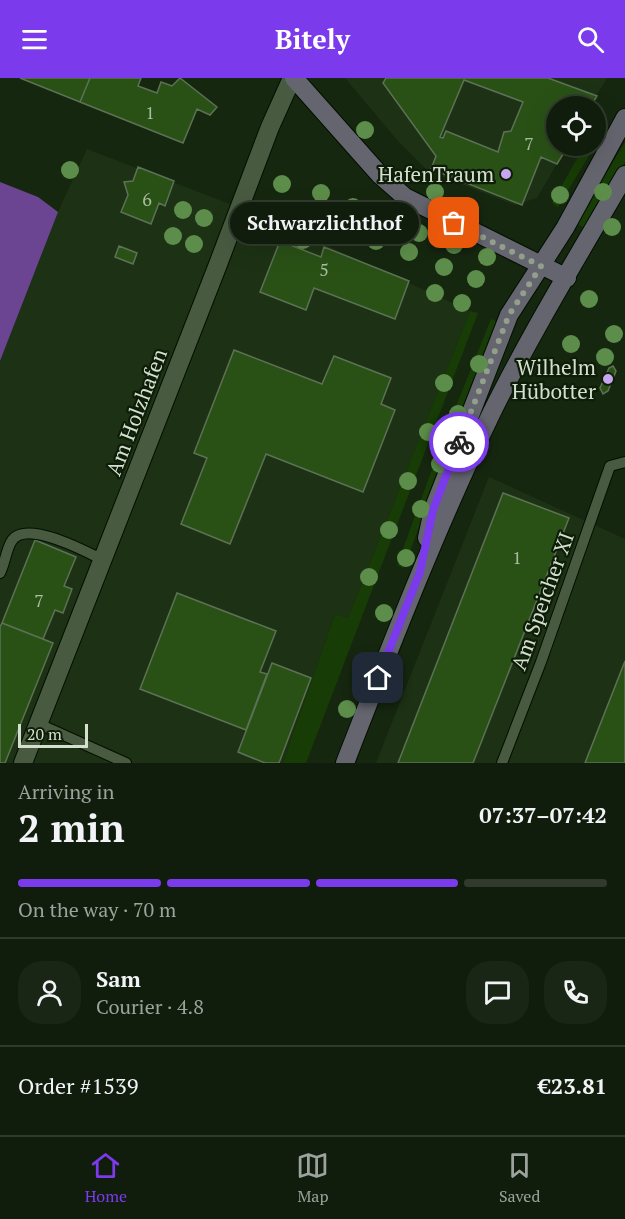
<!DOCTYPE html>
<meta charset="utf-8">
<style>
body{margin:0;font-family:"PT Serif",serif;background:#192615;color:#f1f3f6;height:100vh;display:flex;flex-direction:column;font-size:22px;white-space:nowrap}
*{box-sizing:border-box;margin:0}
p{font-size:20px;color:#9ca29d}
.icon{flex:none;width:33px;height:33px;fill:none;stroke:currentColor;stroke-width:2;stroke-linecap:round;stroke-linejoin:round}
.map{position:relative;height:685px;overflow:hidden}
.side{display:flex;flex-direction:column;background:#101d0c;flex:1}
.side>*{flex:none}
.fabs{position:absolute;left:546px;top:18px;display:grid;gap:12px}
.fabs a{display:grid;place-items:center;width:60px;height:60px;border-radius:50%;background:#101d0c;box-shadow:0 6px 24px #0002,0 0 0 2px #303b2d;font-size:30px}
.scale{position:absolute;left:18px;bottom:15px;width:70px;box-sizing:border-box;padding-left:6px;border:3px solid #d4dfd0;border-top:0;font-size:16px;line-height:21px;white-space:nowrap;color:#d4dfd0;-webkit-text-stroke:4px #0d1d07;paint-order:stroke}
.pin{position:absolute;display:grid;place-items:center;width:51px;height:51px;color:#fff;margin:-26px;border-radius:12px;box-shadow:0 3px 9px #0006}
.courier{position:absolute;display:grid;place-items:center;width:60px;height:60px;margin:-30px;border:4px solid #7c3aed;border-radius:50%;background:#fff;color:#222;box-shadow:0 2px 8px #0007}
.bubble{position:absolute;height:42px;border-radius:21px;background:#101d0c;box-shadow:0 6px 24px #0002,0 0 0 2px #303b2d;font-size:20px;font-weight:800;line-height:42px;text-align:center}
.headline em{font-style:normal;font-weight:800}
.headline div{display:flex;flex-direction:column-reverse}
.headline{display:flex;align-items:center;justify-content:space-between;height:102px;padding:0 18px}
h1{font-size:39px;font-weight:800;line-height:45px}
.bar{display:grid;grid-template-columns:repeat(4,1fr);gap:9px 6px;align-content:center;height:72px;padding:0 18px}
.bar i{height:8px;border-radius:4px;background:#303b2d}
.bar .current{background:#7c3aed}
.bar p{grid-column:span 4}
.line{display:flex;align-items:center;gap:15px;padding:0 18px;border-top:2px solid #303b2d}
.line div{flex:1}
.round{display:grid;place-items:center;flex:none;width:63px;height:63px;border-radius:24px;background:#192615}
header{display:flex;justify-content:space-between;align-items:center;height:78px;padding:0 18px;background:#7c3aed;color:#fff;font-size:27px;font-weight:800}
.tabs{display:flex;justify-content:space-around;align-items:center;height:84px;border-top:2px solid #303b2d;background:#101d0c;font-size:16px;color:#9ca29d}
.tabs a{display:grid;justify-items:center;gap:3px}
.tabs .current{color:#7c3aed}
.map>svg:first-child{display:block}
</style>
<header><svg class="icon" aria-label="menu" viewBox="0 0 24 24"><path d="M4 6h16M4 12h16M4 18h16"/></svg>Bitely<svg class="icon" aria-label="search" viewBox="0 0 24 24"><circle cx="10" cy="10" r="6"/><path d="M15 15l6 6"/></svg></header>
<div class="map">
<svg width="625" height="685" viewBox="0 0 625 685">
<rect width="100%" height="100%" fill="#162710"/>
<path fill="#1d3214" d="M 345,0 L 607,0 L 590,28 L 556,28 L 556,68 L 567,68 L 537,120 L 515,127 L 428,93 L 398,63 Z
M 87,71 L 276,144 L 470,233 L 348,540 L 335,536 L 283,685 L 0,685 L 0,283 L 58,134 Z
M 489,399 L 625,461 L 625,685 L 376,685 Z"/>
<path fill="#183c05" d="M 625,64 L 625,84 L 588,152 L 576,145 Z
M 584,68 L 593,71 L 558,129 L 552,125 Z
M 470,233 L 478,235 L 306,685 L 283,685 L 335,536 L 348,540 Z
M 491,241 L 498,244 L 453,356 L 404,490 L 397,487 L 446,353 Z"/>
<path fill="#6b4591" d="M 0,104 L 38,119 L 58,134 L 0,283 Z"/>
<path fill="#295116" stroke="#5d7156" stroke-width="1.5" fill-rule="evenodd" d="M 20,0 L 90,0 L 80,24 Z
M 90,0 L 141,0 L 138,8 L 157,15 L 161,4 L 172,8 L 180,0 L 217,29 L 210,37 L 197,31 L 183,65 L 80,24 Z
M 386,0 L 548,0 L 597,18 L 591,28 L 556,28 L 556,68 L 568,68 L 557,86 L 541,79 L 522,127 L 431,91 L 436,78 L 383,5 ZM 464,2 L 523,24 L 511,53 L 504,54 L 498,74 L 446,53 L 443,60 L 440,59 Z
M 138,89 L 174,103 L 165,128 L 159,125 L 151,146 L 121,134 L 128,117 L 124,104 L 133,103 Z
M 280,163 L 321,179 L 324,169 L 409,203 L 395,241 L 314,210 L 306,232 L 260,214 Z
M 119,168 L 137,175 L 133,186 L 115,179 Z
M 234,272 L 322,306 L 334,278 L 391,300 L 381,326 L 395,332 L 363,414 L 266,376 L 230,466 L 181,446 L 207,380 L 194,375 Z
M 613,288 L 616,293 L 608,313 L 603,316 L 600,310 L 609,290 Z
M 503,415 L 569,440 L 557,471 L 473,685 L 398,685 Z
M 35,462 L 76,479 L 64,508 L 72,511 L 63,535 L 55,532 L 43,561 L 2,545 Z
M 177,515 L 276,553 L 260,594 L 267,596 L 246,652 L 140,611 Z
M 2,545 L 53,565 L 5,685 L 0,685 L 0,549 Z
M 625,583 L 625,685 L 585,685 Z
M 272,585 L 311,600 L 279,685 L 265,685 L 238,674 Z"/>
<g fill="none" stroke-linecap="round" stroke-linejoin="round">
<g stroke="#030f00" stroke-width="12">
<path id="lane" d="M 0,495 C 5,485 6,473 11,464 C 24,440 85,473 103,482
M 39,646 L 126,685
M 502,685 L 541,584 L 610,388 L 625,384"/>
</g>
<g stroke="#030f00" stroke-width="20">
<path id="street" d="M 23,685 L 217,189 L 270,49 L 292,0"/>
</g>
<g stroke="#030f00" stroke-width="20">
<path id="secondary" d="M 294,0 L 380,97 L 405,119 L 567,200
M 427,460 L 433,432 L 509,237 L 565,150 L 625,40
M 345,685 C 391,567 437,448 492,334 C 532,253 580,175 625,97"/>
</g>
<use href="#lane" stroke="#485b41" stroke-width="10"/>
<use href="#street" stroke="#485b41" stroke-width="18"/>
<use href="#secondary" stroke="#64656e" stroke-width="18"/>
</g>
<g fill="#5d8d4a">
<circle cx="365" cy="52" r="9"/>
<circle cx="70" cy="92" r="9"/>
<circle cx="282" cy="106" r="9"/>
<circle cx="435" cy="114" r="9"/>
<circle cx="603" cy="114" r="9"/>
<circle cx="321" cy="115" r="9"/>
<circle cx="560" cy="117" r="9"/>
<circle cx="353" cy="129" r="9"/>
<circle cx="183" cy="132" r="9"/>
<circle cx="311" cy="137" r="9"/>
<circle cx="204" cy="140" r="9"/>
<circle cx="382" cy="142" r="9"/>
<circle cx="612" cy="149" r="9"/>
<circle cx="265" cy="150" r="9"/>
<circle cx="345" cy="151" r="9"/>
<circle cx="419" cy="155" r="9"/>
<circle cx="173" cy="158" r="9"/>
<circle cx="303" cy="162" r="9"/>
<circle cx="376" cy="163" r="9"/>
<circle cx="194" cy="166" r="9"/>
<circle cx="454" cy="167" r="9"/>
<circle cx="409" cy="174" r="9"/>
<circle cx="487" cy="179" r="9"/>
<circle cx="444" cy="189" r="9"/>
<circle cx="476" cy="201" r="9"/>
<circle cx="435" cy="215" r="9"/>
<circle cx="589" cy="221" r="9"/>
<circle cx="462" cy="225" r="9"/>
<circle cx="614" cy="256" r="9"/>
<circle cx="571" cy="266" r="9"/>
<circle cx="605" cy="279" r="9"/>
<circle cx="479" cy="286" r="9"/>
<circle cx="444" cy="305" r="9"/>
<circle cx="458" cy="336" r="9"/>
<circle cx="428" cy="354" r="9"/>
<circle cx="440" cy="386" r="9"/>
<circle cx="408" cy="403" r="9"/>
<circle cx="421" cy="431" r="9"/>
<circle cx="389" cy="452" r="9"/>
<circle cx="406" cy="480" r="9"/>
<circle cx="369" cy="499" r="9"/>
<circle cx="384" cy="535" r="9"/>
<circle cx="366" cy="584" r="9"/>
<circle cx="347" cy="631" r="9"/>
</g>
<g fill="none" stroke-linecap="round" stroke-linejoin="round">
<path stroke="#929f8d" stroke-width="6" stroke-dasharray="0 10.8" d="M 454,145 L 541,188 L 509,237 L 459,364"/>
<path stroke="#7c3aed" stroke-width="8" d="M 378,600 L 420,494 L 433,432 L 459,364"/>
</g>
<g fill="#c7a6ef" stroke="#0d1d07" stroke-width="2">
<circle cx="506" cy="96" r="6"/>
<circle cx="608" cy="301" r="6"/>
</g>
<g text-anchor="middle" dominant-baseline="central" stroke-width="4.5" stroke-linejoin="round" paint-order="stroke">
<g font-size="18" fill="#a9bca2">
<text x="150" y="34">1</text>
<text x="529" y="65">7</text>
<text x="147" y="121">6</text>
<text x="324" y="191">5</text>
<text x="517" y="479">1</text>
<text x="39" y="522">7</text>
</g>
<g font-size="21" fill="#d4dfd0" stroke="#0d1d07" text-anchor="end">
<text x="494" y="96">HafenTraum</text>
<text x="596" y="289">Wilhelm<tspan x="596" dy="24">Hübotter</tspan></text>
</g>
<g font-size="21" fill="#d4dfd0" stroke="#0d1d07">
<text transform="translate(136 334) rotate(-69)">Am Holzhafen</text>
<text transform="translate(542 523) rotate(-70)">Am Speicher XI</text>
</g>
</g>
</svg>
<div class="fabs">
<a><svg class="icon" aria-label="locate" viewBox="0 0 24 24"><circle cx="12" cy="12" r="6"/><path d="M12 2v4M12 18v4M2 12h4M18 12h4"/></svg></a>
</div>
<div class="scale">20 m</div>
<div class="pin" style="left:454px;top:145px;background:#ea580c"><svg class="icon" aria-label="bag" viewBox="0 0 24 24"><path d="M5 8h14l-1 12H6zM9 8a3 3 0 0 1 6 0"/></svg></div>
<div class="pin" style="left:378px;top:600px;background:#1f2937"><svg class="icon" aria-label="home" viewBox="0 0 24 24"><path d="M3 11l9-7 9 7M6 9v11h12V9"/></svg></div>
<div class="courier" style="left:459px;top:364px"><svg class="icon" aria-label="bike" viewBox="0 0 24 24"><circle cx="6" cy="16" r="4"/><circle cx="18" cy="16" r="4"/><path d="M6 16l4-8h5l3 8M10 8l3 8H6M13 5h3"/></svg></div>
<div class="bubble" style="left:230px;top:124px;width:189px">Schwarzlichthof</div>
</div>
<section class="side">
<div class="headline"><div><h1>2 min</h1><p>Arriving in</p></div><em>07:37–07:42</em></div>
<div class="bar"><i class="current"></i><i class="current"></i><i class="current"></i><i></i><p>On the way · 70 m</p></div>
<div class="line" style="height:108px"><a class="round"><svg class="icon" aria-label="person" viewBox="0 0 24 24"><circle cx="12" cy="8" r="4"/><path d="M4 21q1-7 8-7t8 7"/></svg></a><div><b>Sam</b><p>Courier · 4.8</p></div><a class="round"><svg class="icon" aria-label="chat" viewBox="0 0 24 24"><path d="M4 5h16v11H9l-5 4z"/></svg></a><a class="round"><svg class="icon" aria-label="phone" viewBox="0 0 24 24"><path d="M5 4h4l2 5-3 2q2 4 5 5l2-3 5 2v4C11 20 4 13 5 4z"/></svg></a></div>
<div class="line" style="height:78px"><div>Order #1539</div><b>€23.81</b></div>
</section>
<nav class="tabs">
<a class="current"><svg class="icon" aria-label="home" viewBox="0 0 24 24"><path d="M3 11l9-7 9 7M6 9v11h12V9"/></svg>Home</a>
<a><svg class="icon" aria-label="map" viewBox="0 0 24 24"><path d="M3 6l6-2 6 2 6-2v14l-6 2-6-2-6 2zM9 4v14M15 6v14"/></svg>Map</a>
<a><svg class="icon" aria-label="saved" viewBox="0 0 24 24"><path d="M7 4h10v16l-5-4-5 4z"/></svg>Saved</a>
</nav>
